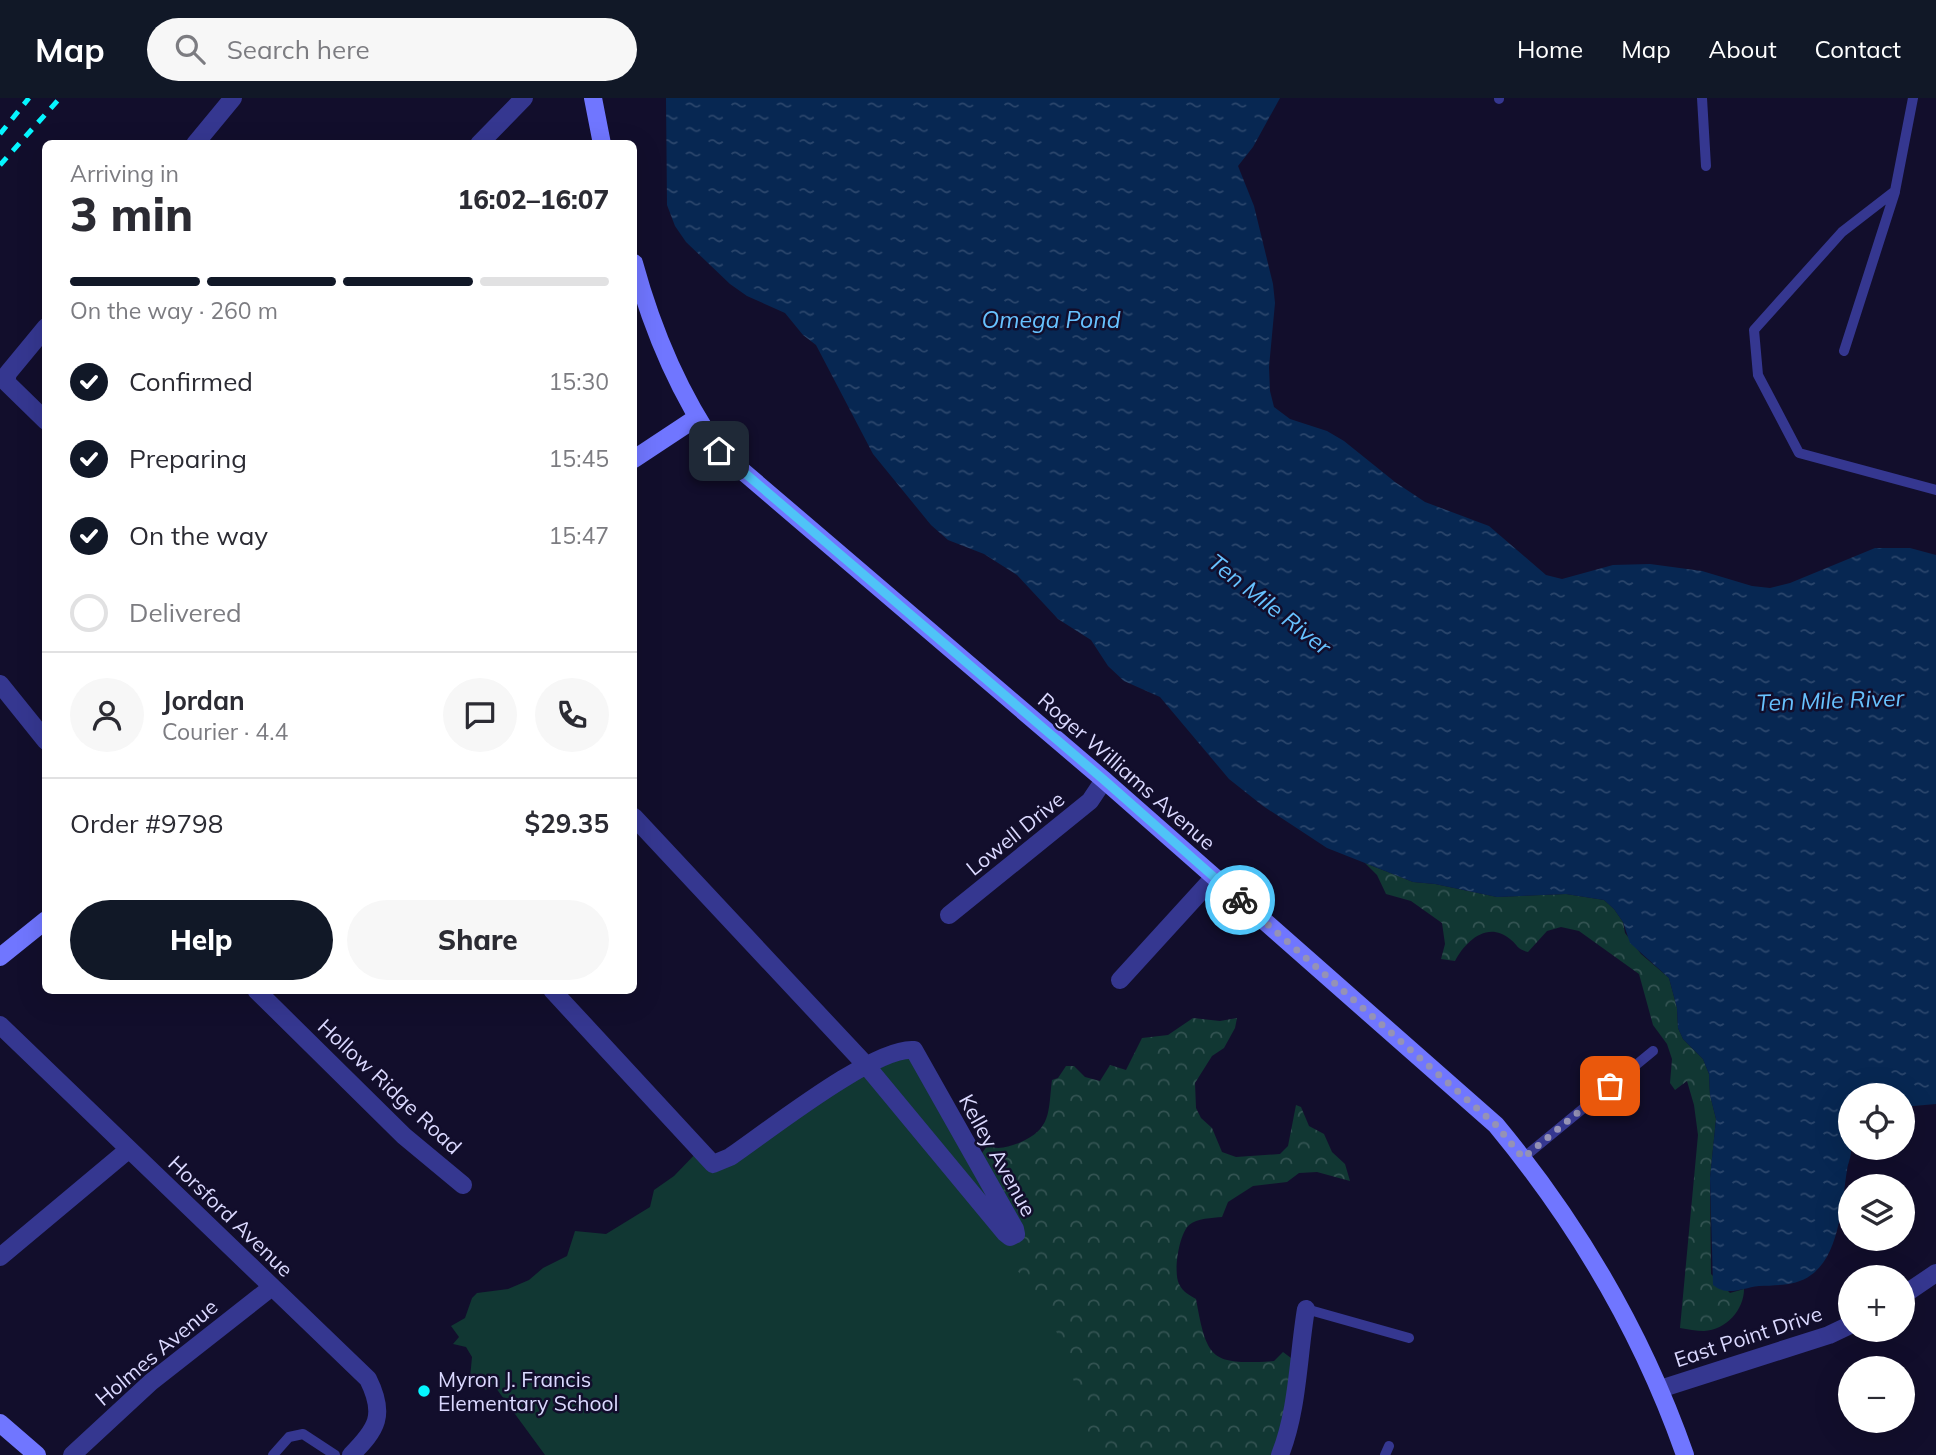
<!DOCTYPE html>
<meta charset="utf-8">
<style>
body{margin:0;font-family:Mulish,sans-serif;background:#f7f7f7;color:#2b2b33;height:100vh;display:flex;flex-direction:column;font-size:26px;white-space:nowrap}
*{box-sizing:border-box;margin:0}
p{font-size:23px;color:#7c7c81}
.icon{flex:none;width:38px;height:38px;fill:none;stroke:currentColor;stroke-width:2;stroke-linecap:round;stroke-linejoin:round}
.map{position:relative;flex:1;overflow:hidden}
.drawer{position:absolute;left:42px;top:42px;width:595px;height:854px;display:flex;flex-direction:column;background:#fff;border-radius:10px;box-shadow:0 7px 28px #0002}
.drawer>*{flex:none}
.tools{position:absolute;left:1838px;top:985px;display:grid;gap:14px}
.tools a{display:grid;place-items:center;width:77px;height:77px;border-radius:50%;background:#fff;box-shadow:0 7px 28px #0002;font-size:35px}
.pin{position:absolute;display:grid;place-items:center;width:60px;height:60px;color:#fff;margin:-30px;border-radius:14px;box-shadow:0 4px 10px #0006}
.courier{position:absolute;display:grid;place-items:center;width:70px;height:70px;margin:-35px;border:5px solid #4fc3f7;border-radius:50%;background:#fff;color:#222;box-shadow:0 2px 9px #0007}
.head em{font-style:normal;font-weight:800}
.head div{display:flex;flex-direction:column-reverse}
.head{display:flex;align-items:center;justify-content:space-between;height:119px;padding:0 28px}
h1{font-size:46px;font-weight:800;line-height:52px}
.bar{display:grid;grid-template-columns:repeat(4,1fr);gap:10px 7px;align-content:center;height:84px;padding:0 28px}
.bar i{height:9px;border-radius:5px;background:#e1e1e2}
.bar .current{background:#111827}
.bar p{grid-column:span 4}
.line{display:flex;align-items:center;gap:18px;padding:0 28px;border-top:2px solid #e1e1e2}
.line div{flex:1}
.round{display:grid;place-items:center;flex:none;width:74px;height:74px;border-radius:37px;background:#f7f7f7}
ol{padding:0 28px;list-style:none}
li{display:flex;align-items:center;gap:21px;height:77px}
li p{margin-inline-start:auto}
li .icon{padding:7px;border-radius:50%;background:#111827;color:#fff;stroke-width:4}
li:last-child{color:#7c7c81}
li i{width:38px;height:38px;border:4px solid #e1e1e2;border-radius:50%}
.primary-button{display:flex;gap:14px;margin-top:auto;padding:14px 28px}
.primary-button a{flex:1;height:80px;border-radius:42px;background:#111827;color:#fff;font-size:28px;font-weight:800;line-height:80px;text-align:center}
.primary-button a+a{background:#f7f7f7;color:#2b2b33}
header{display:flex;align-items:center;gap:42px;box-sizing:border-box;height:98px;padding:0 35px;background:#111827;color:#fff}
header strong{font-size:33px}
nav{display:flex;gap:38px;margin-inline-start:auto;font-size:24px}
.search{width:490px;height:63px;background:#f7f7f7;display:flex;align-items:center;gap:18px;box-sizing:border-box;padding:0 24px;border-radius:38px;color:#7c7c81;font-size:26px}
.map>svg:first-child{display:block}
</style>
<header>
<strong>Map</strong>
<div class="search"><svg class="icon" aria-label="search" viewBox="0 0 24 24"><circle cx="10" cy="10" r="6"/><path d="M15 15l6 6"/></svg>Search here</div>
<nav><a>Home</a><a>Map</a><a>About</a><a>Contact</a></nav>
</header>
<div class="map">
<svg width="1936" height="1357" viewBox="0 0 1936 1357">
<defs>
<pattern id="forest-crowns" width="20" height="18" patternUnits="userSpaceOnUse" patternTransform="scale(1.75)"><rect width="20" height="18" fill="#113733"/><path d="M2 6a3 3 0 1 1 6 0M12 15a3 3 0 1 1 6 0" fill="none" stroke="#335352"/></pattern>
<pattern id="water-ripples" width="26" height="14" patternUnits="userSpaceOnUse" patternTransform="scale(1.75)"><rect width="26" height="14" fill="#072752"/><path d="M2 4q2-2 4 0t4 0M15 11q2-2 4 0t4 0" fill="none" stroke="#2b466c"/></pattern>
</defs>
<rect width="100%" height="100%" fill="#120e2c"/>
<path fill="#113733" d="M 913,955 L 1056,1211 L 1097,1357 L 545,1357 L 493,1286 L 486,1292 L 470,1280 L 472,1259 L 466,1249 L 453,1246 L 459,1239 L 451,1228 L 465,1220 L 472,1200 L 477,1195 L 508,1191 L 529,1182 L 543,1170 L 567,1158 L 575,1133 L 606,1136 L 650,1109 L 654,1092 L 674,1078 L 702,1049 L 712,1057 L 720,1057 L 836,986 Z"/>
<path fill="url(#forest-crowns)" d="M 1365,765 L 1413,784 L 1435,786 L 1497,799 L 1566,796 L 1604,802 L 1614,811 L 1623,824 L 1625,835 L 1641,856 L 1669,880 L 1677,910 L 1678,930 L 1683,941 L 1703,961 L 1709,976 L 1710,997 L 1716,1021 L 1710,1080 L 1711,1176 L 1730,1195 L 1744,1191 C 1744,1212 1726,1232 1704,1233 C 1696,1233 1688,1231 1680,1230 L 1698,1037 L 1694,1007 L 1687,983 L 1675,992 L 1670,985 L 1672,961 L 1667,946 L 1653,927 L 1639,876 L 1579,833 L 1561,829 L 1547,833 L 1528,854 C 1515,850 1519,848 1510,841 C 1487,822 1465,844 1455,863 L 1441,861 L 1445,846 L 1442,825 L 1411,803 L 1386,796 L 1377,777 Z
M 1193,920 L 1220,923 L 1237,920 L 1235,930 L 1224,950 L 1212,958 L 1195,985 L 1196,1010 L 1201,1020 L 1212,1030 L 1222,1054 L 1236,1059 L 1280,1056 L 1288,1048 L 1296,1007 L 1301,1009 L 1309,1028 L 1324,1036 L 1332,1054 L 1345,1066 L 1350,1083 L 1317,1074 L 1299,1075 L 1287,1084 L 1253,1088 L 1228,1104 L 1222,1119 C 1212,1120 1197,1120 1189,1127 C 1179,1136 1173,1174 1179,1186 C 1183,1194 1189,1197 1196,1201 C 1207,1262 1211,1267 1274,1263 L 1283,1254 L 1295,1263 L 1276,1357 L 1095,1357 L 1064,1249 L 1037,1195 L 1015,1170 L 1019,1139 L 977,1062 L 987,1048 C 999,1052 1008,1049 1019,1045 C 1052,1031 1048,1014 1052,982 L 1058,980 L 1066,968 L 1074,968 L 1085,979 L 1100,983 L 1110,967 L 1126,972 L 1142,940 L 1168,937 Z"/>
<path fill="url(#water-ripples)" d="M 666,0 L 1280,0 L 1253,49 L 1238,68 L 1254,108 L 1273,186 L 1275,205 L 1269,269 L 1270,293 L 1274,309 L 1290,321 L 1327,333 L 1344,343 L 1395,384 L 1425,404 L 1489,428 L 1546,477 L 1562,481 L 1613,467 L 1650,466 L 1702,473 L 1752,488 L 1770,490 L 1790,485 L 1875,450 L 1910,450 L 1936,457 L 1936,1006 L 1902,1009 L 1902,998 L 1850,998 C 1850,1015 1850,1036 1851,1050 C 1852,1057 1848,1065 1847,1072 C 1842,1103 1840,1157 1811,1177 C 1797,1188 1776,1187 1759,1188 C 1741,1190 1728,1199 1713,1187 L 1710,1080 L 1716,1021 L 1710,997 L 1709,976 L 1703,961 L 1683,941 L 1678,930 L 1677,910 L 1669,880 L 1630,845 L 1623,824 L 1614,811 L 1604,802 L 1566,796 L 1497,799 L 1435,786 L 1413,784 L 1327,750 L 1263,708 L 1229,681 L 1160,599 L 1124,583 L 1108,568 L 1091,542 L 1058,521 L 1017,477 L 984,456 L 948,442 L 931,427 L 873,356 L 816,247 L 803,237 L 785,215 L 747,198 L 730,186 L 686,144 L 675,128 L 667,107 Z"/>
<g fill="none" stroke-linecap="round" stroke-linejoin="round">
<path stroke="#353790" stroke-width="10" d="M 1499,0 L 1499,1
M 1702,0 L 1706,68
M 1913,0 L 1895,93 L 1842,134 L 1754,232 L 1758,277 L 1799,355 L 1936,392
M 1844,253 L 1895,94
M 1523,1060 L 1653,953
M 1306,1211 L 1409,1240
M 273,1357 L 289,1339 L 303,1336 L 335,1357
M 1385,1357 L 1389,1348"/>
<path stroke="#353790" stroke-width="18" d="M 195,46 L 233,0
M 479,46 L 524,0
M 46,229 L 8,275 L 6,284 L 46,323
M 0,586 L 46,643
M 949,817 L 1090,703 L 1104,682
M 1120,882 L 1214,779
M 256,892 L 404,1038 L 463,1087
M 552,892 L 713,1066 L 730,1059 C 767,1034 875,948 914,952 L 1015,1131 L 1016,1136 L 1010,1139 L 1005,1135 L 865,966 L 634,719
M 0,927 L 368,1281 C 386,1317 377,1331 351,1357
M 0,1159 L 128,1052
M 1902,1198 L 1936,1175
M 1660,1291 L 1829,1237 L 1850,1227
M 72,1357 L 151,1284 L 272,1189
M 1280,1357 C 1298,1312 1298,1259 1306,1211"/>
<path stroke="#7076ff" stroke-width="18" d="M 593,0 L 602,46
M 634,165 C 652,231 680,297 719,353 L 1104,682 L 1496,1027 C 1577,1125 1643,1237 1685,1357
M 634,361 L 696,320
M 0,859 L 46,822
M 0,1325 L 37,1357"/>
<path stroke="#05f6ff" stroke-width="5" stroke-dasharray="10 9" stroke-linecap="butt" d="M 0,36 L 29,0
M 0,67 L 60,0"/>
</g>
<g fill="none" stroke-linecap="round" stroke-linejoin="round">
<path stroke="#9592b5" stroke-width="7" stroke-dasharray="0 12.6" d="M 1240,802 L 1496,1027 L 1523,1060 L 1610,988"/>
<path stroke="#4fc3f7" stroke-width="9" d="M 719,353 L 1104,682 L 1240,802"/>
</g>
<circle fill="#05f6ff" stroke="#120e2c" stroke-width="2.5" cx="424" cy="1293" r="7"/>
<g text-anchor="middle" dominant-baseline="central" stroke-width="5" stroke-linejoin="round" paint-order="stroke">
<g font-size="21" fill="#dbd9ff" stroke="#120e2c">
<text transform="translate(1127 673) rotate(41)">Roger Williams Avenue</text>
<text transform="translate(1015 735) rotate(-39)">Lowell Drive</text>
<text transform="translate(390 988) rotate(43)">Hollow Ridge Road</text>
<text transform="translate(998 1057) rotate(61)">Kelley Avenue</text>
<text transform="translate(231 1118) rotate(44)">Horsford Avenue</text>
<text transform="translate(1748 1238) rotate(-18)">East Point Drive</text>
<text transform="translate(156 1254) rotate(-40)">Holmes Avenue</text>
</g>
<g font-size="21" fill="#dbd9ff" stroke="#120e2c" text-anchor="start">
<text x="438" y="1281">Myron J. Francis<tspan x="438" dy="24">Elementary School</tspan></text>
</g>
<g font-size="23" font-style="italic" fill="#67c2ff" stroke="#120e2c">
<text x="1051" y="221">Omega Pond</text>
<text transform="translate(1270 506) rotate(38)">Ten Mile River</text>
<text transform="translate(1830 602) rotate(-2)">Ten Mile River</text>
</g>
</g>
</svg>
<div class="tools">
<a><svg class="icon" aria-label="locate" viewBox="0 0 24 24"><circle cx="12" cy="12" r="6"/><path d="M12 2v4M12 18v4M2 12h4M18 12h4"/></svg></a>
<a><svg class="icon" aria-label="layers" viewBox="0 0 24 24"><path d="M12 4l9 5-9 5-9-5zM3 14l9 5 9-5"/></svg></a>
<a>+</a>
<a>−</a>
</div>
<div class="pin" style="left:1610px;top:988px;background:#ea580c"><svg class="icon" aria-label="bag" viewBox="0 0 24 24"><path d="M5 8h14l-1 12H6zM9 8a3 3 0 0 1 6 0"/></svg></div>
<div class="pin" style="left:719px;top:353px;background:#1f2937"><svg class="icon" aria-label="home" viewBox="0 0 24 24"><path d="M3 11l9-7 9 7M6 9v11h12V9"/></svg></div>
<div class="courier" style="left:1240px;top:802px"><svg class="icon" aria-label="bike" viewBox="0 0 24 24"><circle cx="6" cy="16" r="4"/><circle cx="18" cy="16" r="4"/><path d="M6 16l4-8h5l3 8M10 8l3 8H6M13 5h3"/></svg></div>
<section class="drawer">
<div class="head"><div><h1>3 min</h1><p>Arriving in</p></div><em>16:02–16:07</em></div>
<div class="bar"><i class="current"></i><i class="current"></i><i class="current"></i><i></i><p>On the way · 260 m</p></div>
<ol>
<li><svg class="icon" aria-label="check" viewBox="0 0 24 24"><path d="M5 12l5 5 9-10"/></svg>Confirmed<p>15:30</p></li>
<li><svg class="icon" aria-label="check" viewBox="0 0 24 24"><path d="M5 12l5 5 9-10"/></svg>Preparing<p>15:45</p></li>
<li><svg class="icon" aria-label="check" viewBox="0 0 24 24"><path d="M5 12l5 5 9-10"/></svg>On the way<p>15:47</p></li>
<li><i></i>Delivered</li>
</ol>
<div class="line" style="height:126px"><a class="round"><svg class="icon" aria-label="person" viewBox="0 0 24 24"><circle cx="12" cy="8" r="4"/><path d="M4 21q1-7 8-7t8 7"/></svg></a><div><b>Jordan</b><p>Courier · 4.4</p></div><a class="round"><svg class="icon" aria-label="chat" viewBox="0 0 24 24"><path d="M4 5h16v11H9l-5 4z"/></svg></a><a class="round"><svg class="icon" aria-label="phone" viewBox="0 0 24 24"><path d="M5 4h4l2 5-3 2q2 4 5 5l2-3 5 2v4C11 20 4 13 5 4z"/></svg></a></div>
<div class="line" style="height:91px"><div>Order #9798</div><b>$29.35</b></div>
<div class="primary-button"><a>Help</a><a>Share</a></div>
</section>
</div>
